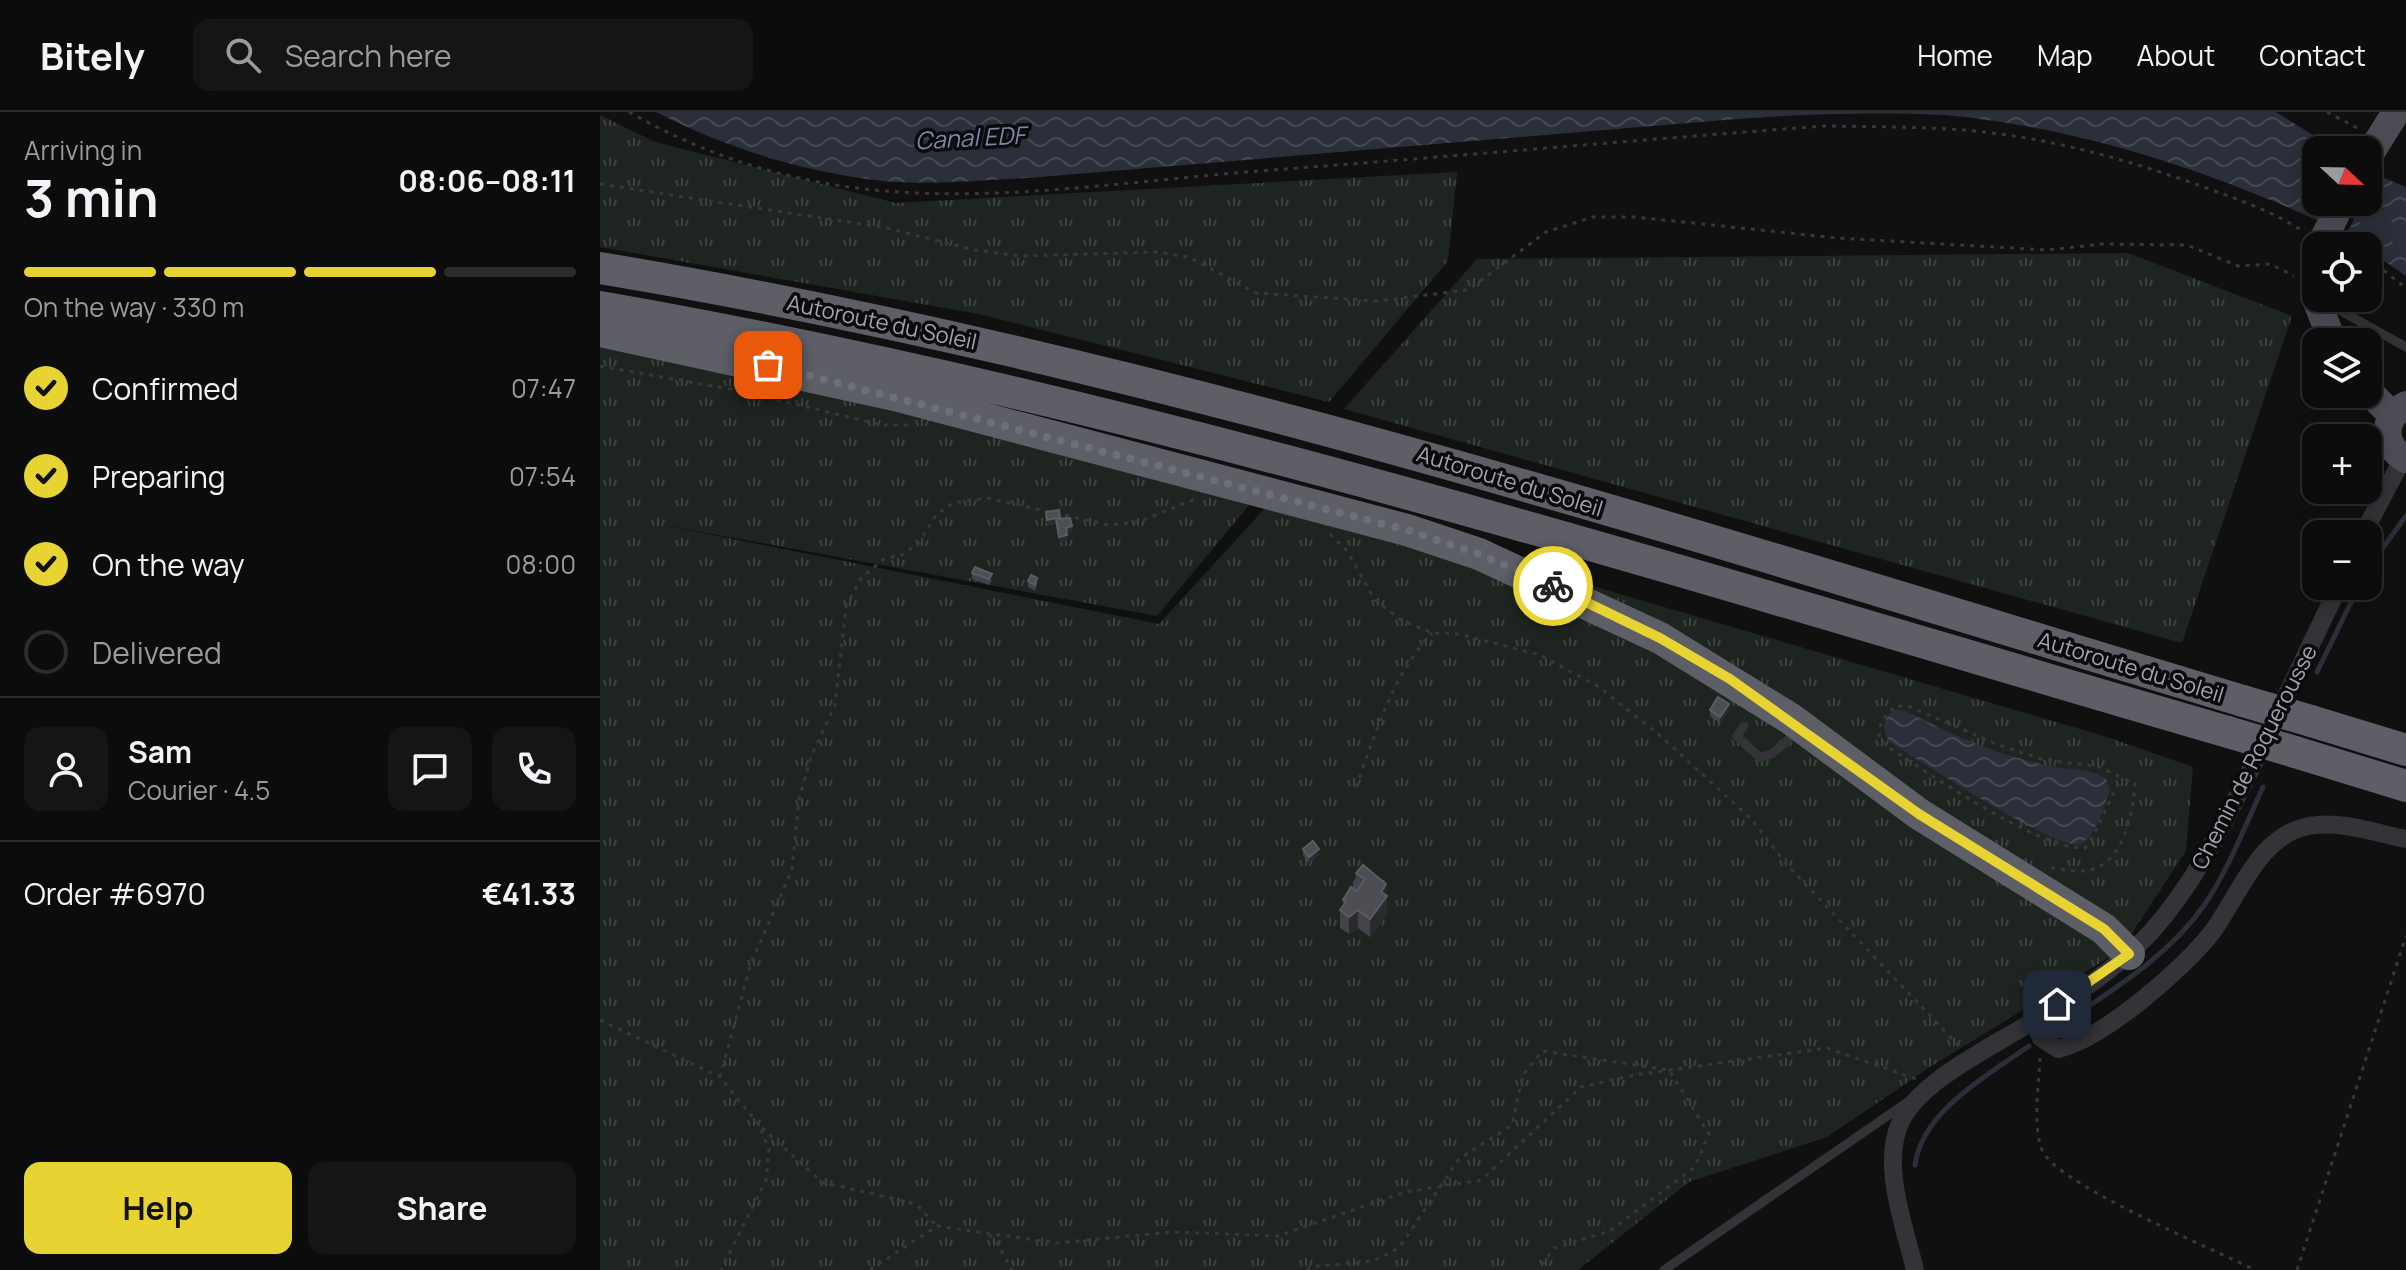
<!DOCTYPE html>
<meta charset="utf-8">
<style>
body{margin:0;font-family:Manrope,sans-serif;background:#151516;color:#f1f3f6;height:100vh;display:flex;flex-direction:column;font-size:30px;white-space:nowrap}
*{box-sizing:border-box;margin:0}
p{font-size:26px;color:#9a9b9d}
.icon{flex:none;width:44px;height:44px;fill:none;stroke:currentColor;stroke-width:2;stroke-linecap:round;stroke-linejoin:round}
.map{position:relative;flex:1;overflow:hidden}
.side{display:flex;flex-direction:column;background:#0c0c0d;width:600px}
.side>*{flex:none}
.needle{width:52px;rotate:112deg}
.controls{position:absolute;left:1702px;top:24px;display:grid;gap:16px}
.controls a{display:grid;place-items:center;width:80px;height:80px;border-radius:16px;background:#0c0c0d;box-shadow:0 4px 20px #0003,0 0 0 2px #2c2c2e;font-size:40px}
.pin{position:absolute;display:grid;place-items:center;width:68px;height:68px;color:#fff;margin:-34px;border-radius:16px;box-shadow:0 4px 12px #0006}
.courier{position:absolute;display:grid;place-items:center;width:80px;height:80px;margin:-40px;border:6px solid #e7d331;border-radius:50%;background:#fff;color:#222;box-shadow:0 2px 10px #0007}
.head em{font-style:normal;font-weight:700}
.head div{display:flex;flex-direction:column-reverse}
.head{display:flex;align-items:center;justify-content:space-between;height:136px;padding:0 24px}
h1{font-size:52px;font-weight:700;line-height:60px}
.bar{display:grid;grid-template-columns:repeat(4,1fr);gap:12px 8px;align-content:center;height:96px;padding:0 24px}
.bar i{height:10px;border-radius:6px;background:#2c2c2e}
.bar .current{background:#e7d331}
.bar p{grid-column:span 4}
.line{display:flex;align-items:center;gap:20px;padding:0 24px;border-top:2px solid #2c2c2e}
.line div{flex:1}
.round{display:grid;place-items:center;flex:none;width:84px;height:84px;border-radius:16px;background:#151516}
ol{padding:0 24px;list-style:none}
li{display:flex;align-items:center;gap:24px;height:88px}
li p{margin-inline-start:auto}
li .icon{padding:8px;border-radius:50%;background:#e7d331;color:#111;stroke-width:4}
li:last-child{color:#9a9b9d}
li i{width:44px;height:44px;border:4px solid #2c2c2e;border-radius:50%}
.button{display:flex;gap:16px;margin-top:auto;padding:16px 24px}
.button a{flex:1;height:92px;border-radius:16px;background:#e7d331;color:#111;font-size:32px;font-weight:700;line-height:92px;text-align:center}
.button a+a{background:#151516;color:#f1f3f6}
header{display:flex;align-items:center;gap:48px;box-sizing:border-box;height:112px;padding:0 40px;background:#0c0c0d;border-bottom:2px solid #2c2c2e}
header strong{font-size:38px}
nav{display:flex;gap:44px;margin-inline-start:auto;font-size:28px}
.search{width:560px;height:72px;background:#151516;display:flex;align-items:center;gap:20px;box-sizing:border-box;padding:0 28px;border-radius:16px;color:#9a9b9d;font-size:30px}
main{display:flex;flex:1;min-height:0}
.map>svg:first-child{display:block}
</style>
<header>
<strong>Bitely</strong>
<div class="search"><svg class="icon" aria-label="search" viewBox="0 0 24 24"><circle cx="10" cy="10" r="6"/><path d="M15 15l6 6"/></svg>Search here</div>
<nav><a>Home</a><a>Map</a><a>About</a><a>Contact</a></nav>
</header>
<main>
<section class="side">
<div class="head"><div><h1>3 min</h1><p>Arriving in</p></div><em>08:06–08:11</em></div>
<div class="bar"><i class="current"></i><i class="current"></i><i class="current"></i><i></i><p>On the way · 330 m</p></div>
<ol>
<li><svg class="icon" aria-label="check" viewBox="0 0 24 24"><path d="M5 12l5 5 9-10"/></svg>Confirmed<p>07:47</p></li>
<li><svg class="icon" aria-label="check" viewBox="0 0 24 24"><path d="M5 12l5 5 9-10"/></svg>Preparing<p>07:54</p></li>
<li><svg class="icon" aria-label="check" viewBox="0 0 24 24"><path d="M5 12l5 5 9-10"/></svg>On the way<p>08:00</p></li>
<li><i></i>Delivered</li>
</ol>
<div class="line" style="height:144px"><a class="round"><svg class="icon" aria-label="person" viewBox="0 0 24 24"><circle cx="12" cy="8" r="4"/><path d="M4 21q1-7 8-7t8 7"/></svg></a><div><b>Sam</b><p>Courier · 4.5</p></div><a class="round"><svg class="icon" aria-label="chat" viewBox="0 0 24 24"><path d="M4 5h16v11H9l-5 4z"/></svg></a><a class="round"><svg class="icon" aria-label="phone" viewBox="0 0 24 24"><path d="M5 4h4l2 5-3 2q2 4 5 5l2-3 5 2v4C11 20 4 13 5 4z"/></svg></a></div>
<div class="line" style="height:104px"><div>Order #6970</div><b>€41.33</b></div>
<div class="button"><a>Help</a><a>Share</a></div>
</section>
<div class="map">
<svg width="1806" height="1158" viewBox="0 0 1806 1158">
<defs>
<pattern id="grass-tufts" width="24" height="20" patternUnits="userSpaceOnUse" patternTransform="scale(2)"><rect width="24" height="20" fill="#1e2521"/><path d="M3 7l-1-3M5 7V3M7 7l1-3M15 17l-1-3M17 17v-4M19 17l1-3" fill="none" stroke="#3c423f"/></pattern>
<pattern id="water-waves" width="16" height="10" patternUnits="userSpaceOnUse" patternTransform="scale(2)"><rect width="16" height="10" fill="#2a2f39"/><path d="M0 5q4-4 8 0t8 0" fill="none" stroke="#464a53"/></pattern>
</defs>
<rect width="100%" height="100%" fill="#101011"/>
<path fill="url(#grass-tufts)" d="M 0,3 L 55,30 L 296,91 L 857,60 L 848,149 L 729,290 L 379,202 L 0,135 Z
M 1528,141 L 1692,204 L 1582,531 L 744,297 L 877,147 Z
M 0,228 L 670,368 L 557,504 L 53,411 L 559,512 L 678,382 L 1504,624 L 1593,655 L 1586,739 L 1521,838 L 1330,955 L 1227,1025 L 1089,1070 L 978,1158 L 0,1158 Z"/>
<path fill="url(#water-waves)" d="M 56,0 L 1676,0 L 1737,38 L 1716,38 L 1716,90 L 1729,90 L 1719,109 C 1599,55 1475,15 1344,3 C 1275,0 1205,2 1136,7 L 428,66 C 375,68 320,75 267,67 C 194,57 122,34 56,0 Z
M 1777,63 L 1806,75 L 1806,164 L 1768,138 L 1768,134 L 1746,123 L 1763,90 L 1768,90 L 1768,80 Z
M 1295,597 C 1313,600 1324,609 1340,616 C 1373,632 1411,646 1446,653 C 1467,658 1487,656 1506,666 L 1510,679 C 1504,692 1495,727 1480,732 C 1458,740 1316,646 1289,630 C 1282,615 1282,608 1295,597 Z"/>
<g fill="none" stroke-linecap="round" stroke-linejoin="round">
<path stroke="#2a2f39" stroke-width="5" d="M 1768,456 L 1806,404
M 1717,560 L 1759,474
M 1453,918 C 1507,881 1567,847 1605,792 C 1629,756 1645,714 1663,675
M 1315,1053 C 1322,999 1388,963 1429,934"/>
<path stroke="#2a2f39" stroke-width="16" d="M 1741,90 L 1806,128"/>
<path stroke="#37373d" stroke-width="3" stroke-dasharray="4 6" stroke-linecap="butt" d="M 29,0 C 242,121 431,77 659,59 C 847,45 1036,28 1224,14 C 1287,15 1352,14 1414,24 C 1479,34 1542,53 1604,75 C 1639,88 1673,99 1704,120
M 1727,0 L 1759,17
M 0,72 L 287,116 L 374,138 L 419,144 L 558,140 L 589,145 L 656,181 L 776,189 L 868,178 L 946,120 L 993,105 L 1035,105 L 1237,126 L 1448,138 L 1502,132 L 1587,133 L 1638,154 L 1670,152 L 1694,164
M 1768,146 L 1806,176
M 0,254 L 141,279 L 281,313 L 314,313
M 730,422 L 747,439 L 775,488 L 801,508 L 832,521 L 859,522 L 940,543 L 999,575 L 1064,627 L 1151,707 L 1188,754 L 1358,933
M 756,675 C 776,621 792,563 832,521
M 1451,756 C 1461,757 1473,760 1483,759 C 1523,756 1533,703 1535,672 L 1497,654 L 1444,648 L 1399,633 L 1308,594 L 1295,594 L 1281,609 L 1279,625 L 1285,633 C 1327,660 1439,738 1485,736 L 1491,728 L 1521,666
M 0,908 L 120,965 L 159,1013 L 169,1037 L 166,1068 L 121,1158
M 1440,946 C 1439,969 1431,1024 1445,1043 C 1469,1077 1611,1136 1655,1158
M 120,965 L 151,851 L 192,758 L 199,687 L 211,645 L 235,593 L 246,495 L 261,466 L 284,447 L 304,442 L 319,430 L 337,402 L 353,391 L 387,386 L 509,413 L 538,410 L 595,387
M 162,1016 L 222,1070 L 316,1092 L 337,1114
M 389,1123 L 395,1127 L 412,1158
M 270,1158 L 337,1114 L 456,1131 L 573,1120 L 678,1124 L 805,1080 L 881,1068 L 981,975 L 1034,963 L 1227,936 L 1316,967
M 707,1158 L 710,1155 L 773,1149 L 799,1136 L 859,1047 L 912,1013 L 923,963 L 942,939 L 1069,958 L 1109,1022 L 1095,1055 L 1010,1119 L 954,1136 L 938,1158
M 1697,1158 L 1806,824"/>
<path stroke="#333338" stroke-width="9" d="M 1723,189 L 1806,235
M 1144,614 L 1137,624 L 1160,646 L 1173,641 L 1199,618
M 1064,1158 L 1309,989"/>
<path stroke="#333338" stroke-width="18" d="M 1763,422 L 1803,346
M 1433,909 L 1441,926 L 1458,937 C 1503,927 1585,856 1613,819 C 1640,782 1659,723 1709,714 C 1740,708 1776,721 1806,727
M 1315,1158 C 1305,1115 1280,1052 1301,1009 C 1321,968 1392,935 1430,911 C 1471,886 1518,856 1551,820 C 1595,771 1623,713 1652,655 C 1681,595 1710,534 1739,474"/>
<path stroke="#4d4d55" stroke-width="28" d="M 1768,45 L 1796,0
M 1720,134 L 1742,90
M 1716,145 L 1715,185 L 1733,230
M 1768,279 L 1792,303
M 1806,293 C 1782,306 1781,334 1806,347"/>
<path stroke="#5d5e66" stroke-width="32" d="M 0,156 C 560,249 1100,426 1643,589
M 0,195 C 553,291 1090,464 1628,620
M 0,219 L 295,283 L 807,418 L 879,442 L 1060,526 L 1191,607 L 1319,702 L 1504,817 L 1529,842
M 1711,609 L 1806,638
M 1695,640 L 1806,674"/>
<path stroke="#5d5e66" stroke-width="32" d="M 1643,589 L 1711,609
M 1628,620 L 1695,640"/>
</g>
<path fill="#434449" d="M 372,461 L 392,468 L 389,473 L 372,467 Z
M 428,469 L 437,472 L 435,479 L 428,475 Z
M 1110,598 L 1129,598 L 1120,611 L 1110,604 Z
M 703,737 L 719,743 L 709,751 L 703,743 Z
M 756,761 L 786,772 L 787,802 L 770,825 L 758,816 L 749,822 L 740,816 L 740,798 L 743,795 L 743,788 L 753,776 L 753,770 L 756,765 Z"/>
<path fill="#2a2b2e" d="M 460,405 L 460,411 L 456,407 L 456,412 L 447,414 L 447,408 Z
M 472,414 L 472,420 L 466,422 L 466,416 Z
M 467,423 L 467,429 L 459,431 L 459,425 Z
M 1129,592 L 1129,598 L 1120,611 L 1120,605 Z
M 719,737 L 719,743 L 709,751 L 709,745 Z
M 786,772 L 787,802 L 770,825 L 770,807 L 781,780 Z
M 758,798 L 758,816 L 749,822 L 749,805 Z"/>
<path fill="#4d4e54" stroke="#5a5c63" stroke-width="2" d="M 459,398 L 460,405 L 447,408 L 446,400 Z
M 470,406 L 472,414 L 466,416 L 467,423 L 459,425 L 456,407 Z
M 375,455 L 392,462 L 389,467 L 372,461 Z
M 431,463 L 437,466 L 435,473 L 428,469 Z
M 1118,585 L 1129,592 L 1120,605 L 1110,598 Z
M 713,729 L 719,737 L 709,745 L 703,737 Z
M 763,753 L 786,772 L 781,780 L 787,784 L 770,807 L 758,798 L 749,805 L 740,798 L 746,790 L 743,788 L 751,775 L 757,779 L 765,767 L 756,761 Z"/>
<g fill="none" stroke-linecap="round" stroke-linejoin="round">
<path stroke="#6e7079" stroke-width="8" stroke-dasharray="0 14.4" d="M 168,253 L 807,418 L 879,442 L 953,474"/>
<path stroke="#e7d331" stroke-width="10" d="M 953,474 L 1060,526 L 1130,567 L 1319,702 L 1504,817 L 1529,842 L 1457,892"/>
</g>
<g text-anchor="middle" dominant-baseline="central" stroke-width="7" stroke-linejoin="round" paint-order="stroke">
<g font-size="22" fill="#a1a3b1" stroke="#0b0b0c">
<text transform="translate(282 210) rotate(12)">Autoroute du Soleil</text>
<text transform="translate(910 369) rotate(17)">Autoroute du Soleil</text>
<text transform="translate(1531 555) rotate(17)">Autoroute du Soleil</text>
<text transform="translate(1654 645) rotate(-63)">Chemin de Roquerousse</text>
</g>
<g font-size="24" font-style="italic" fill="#7989ab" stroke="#0b0b0c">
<text transform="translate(370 25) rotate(-3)">Canal EDF</text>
</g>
</g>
</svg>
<div class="controls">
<a><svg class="needle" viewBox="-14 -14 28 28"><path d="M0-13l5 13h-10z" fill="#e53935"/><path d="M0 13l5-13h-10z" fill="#9a9b9d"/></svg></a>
<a><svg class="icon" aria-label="locate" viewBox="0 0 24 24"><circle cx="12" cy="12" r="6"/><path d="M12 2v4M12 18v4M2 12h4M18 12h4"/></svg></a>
<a><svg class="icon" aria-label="layers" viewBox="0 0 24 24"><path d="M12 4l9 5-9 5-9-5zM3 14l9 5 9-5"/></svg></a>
<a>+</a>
<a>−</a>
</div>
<div class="pin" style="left:168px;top:253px;background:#ea580c"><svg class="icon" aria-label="bag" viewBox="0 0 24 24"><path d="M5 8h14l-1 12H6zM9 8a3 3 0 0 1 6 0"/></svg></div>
<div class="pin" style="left:1457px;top:892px;background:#1f2937"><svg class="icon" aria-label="home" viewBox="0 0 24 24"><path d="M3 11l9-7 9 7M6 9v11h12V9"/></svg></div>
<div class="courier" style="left:953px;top:474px"><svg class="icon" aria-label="bike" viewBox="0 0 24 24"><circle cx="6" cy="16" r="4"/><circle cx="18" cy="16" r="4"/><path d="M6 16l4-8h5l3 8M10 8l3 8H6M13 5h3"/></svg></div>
</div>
</main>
